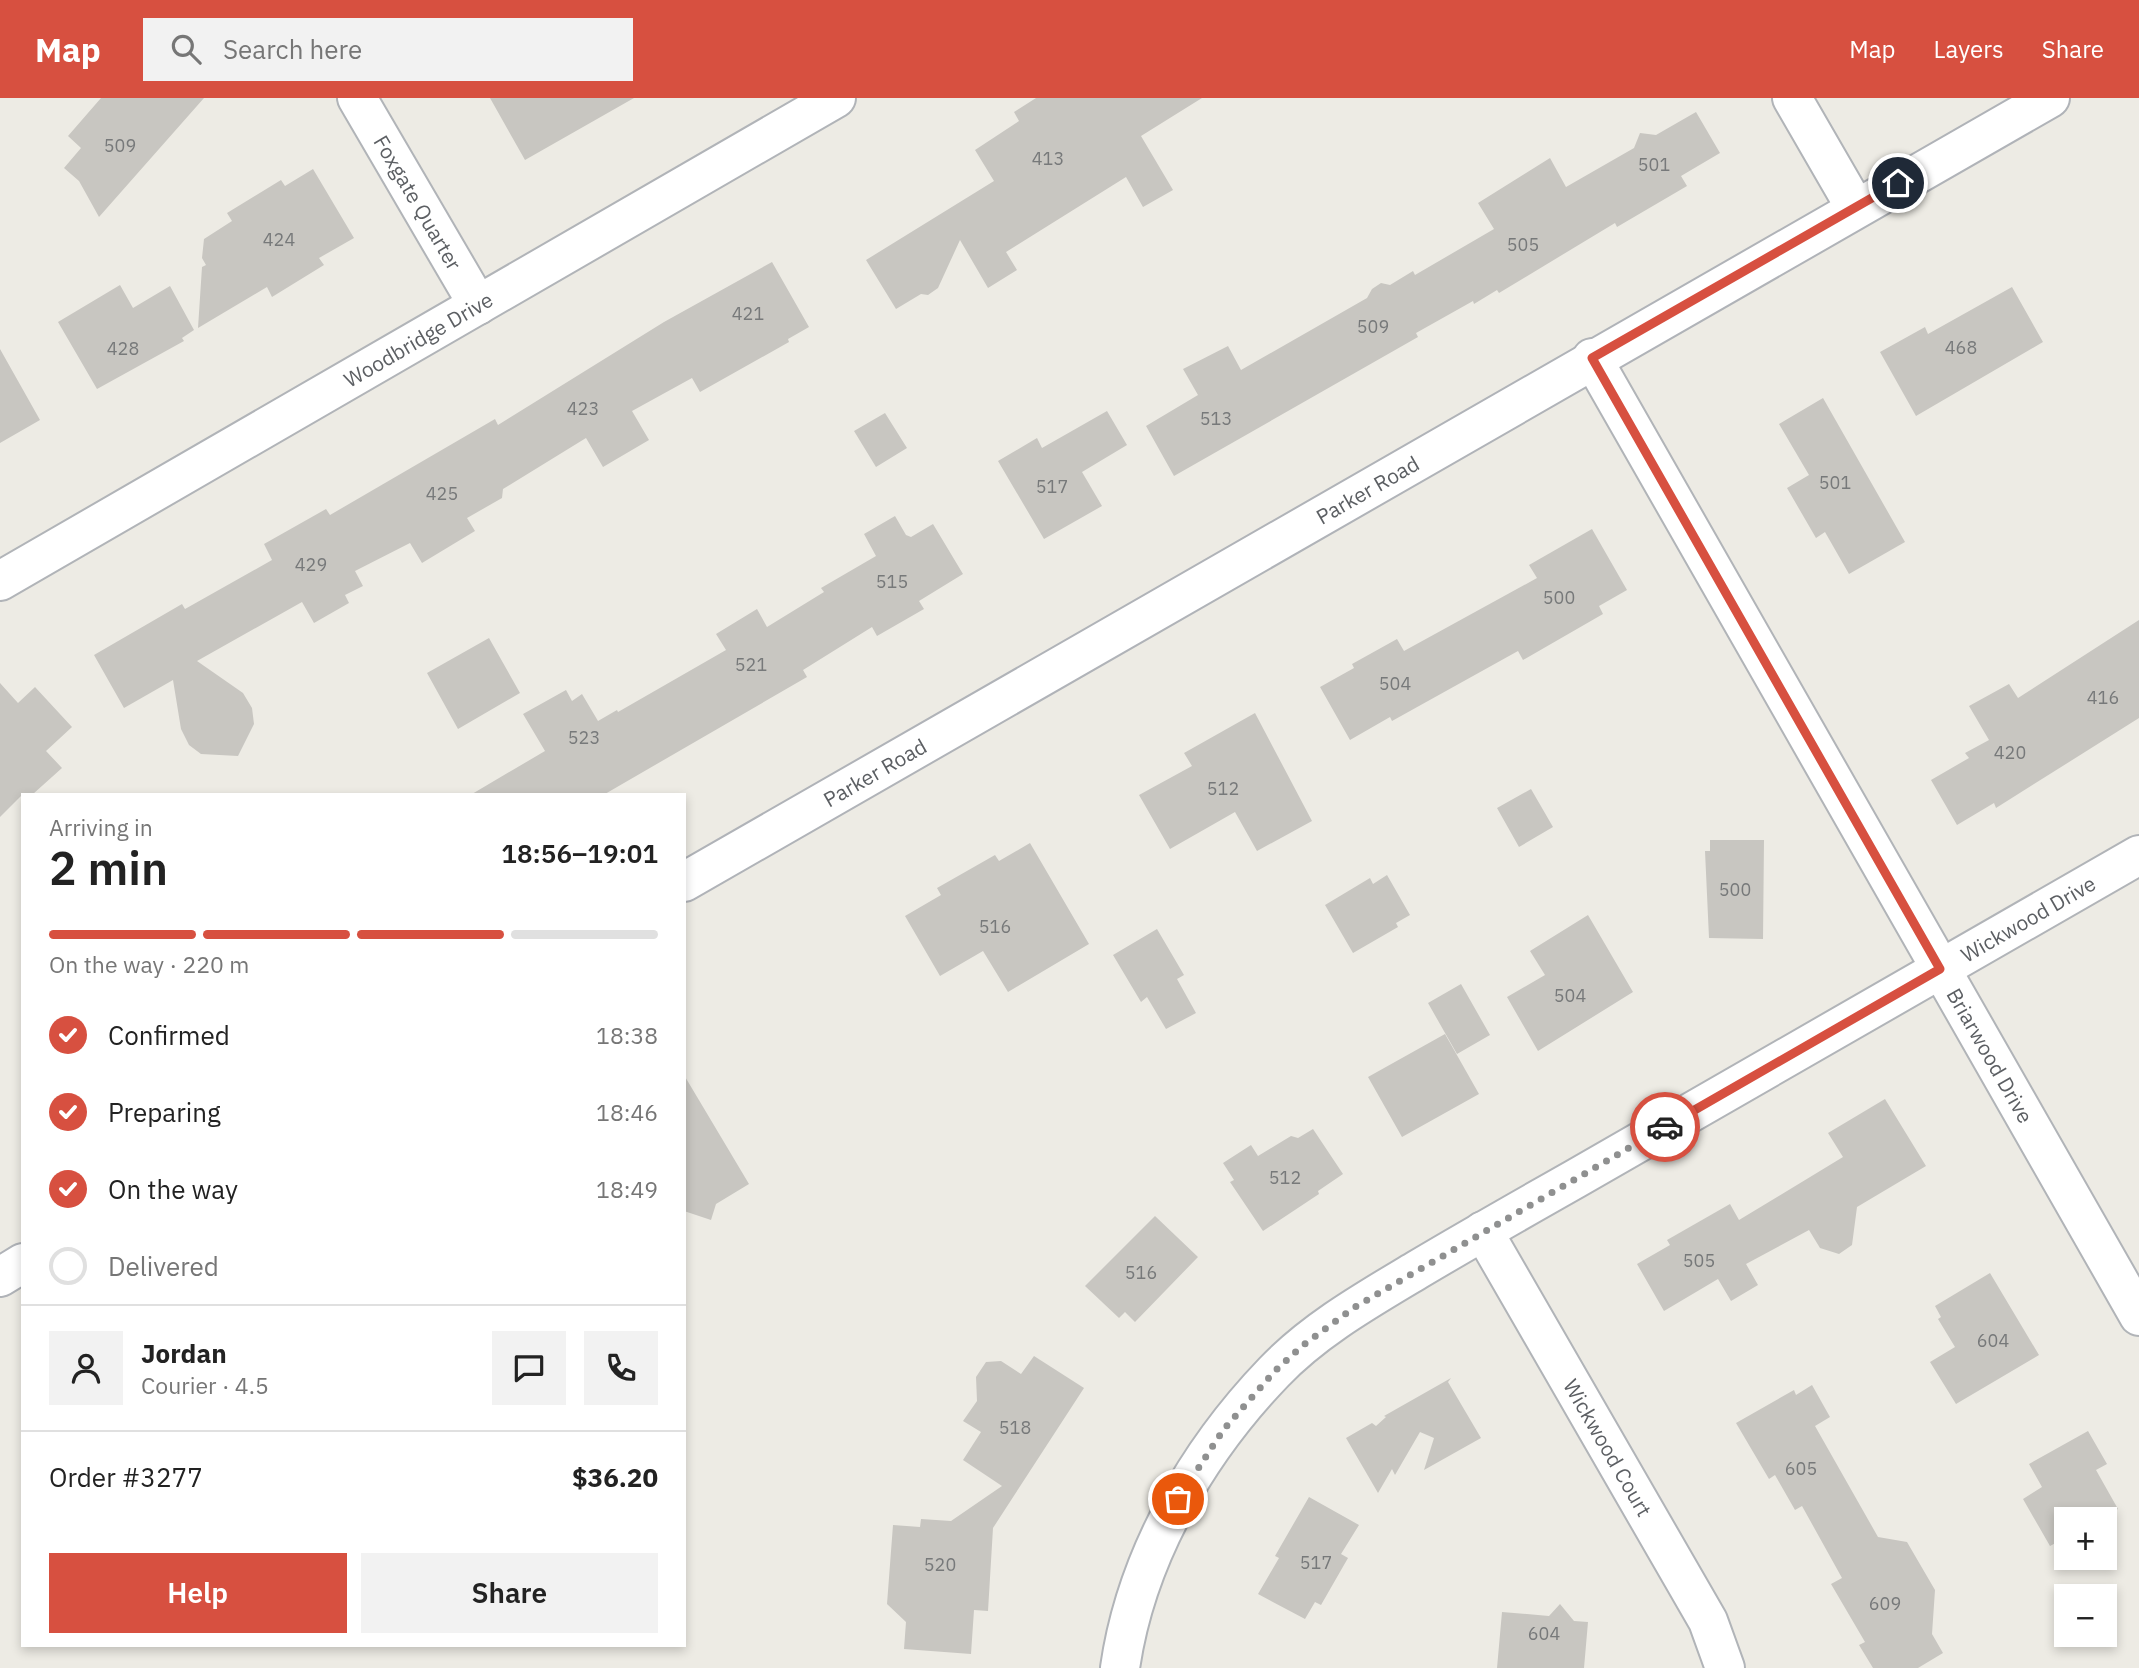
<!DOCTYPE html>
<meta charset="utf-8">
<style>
body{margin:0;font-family:"IBM Plex Sans",sans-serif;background:#f2f2f2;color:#222;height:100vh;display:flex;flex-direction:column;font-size:26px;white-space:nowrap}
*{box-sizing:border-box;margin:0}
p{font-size:23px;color:#767676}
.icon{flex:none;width:38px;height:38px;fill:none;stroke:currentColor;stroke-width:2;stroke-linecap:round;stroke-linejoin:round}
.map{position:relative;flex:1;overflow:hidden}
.sheet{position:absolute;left:21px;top:695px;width:665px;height:854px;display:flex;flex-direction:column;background:#fff;border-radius:0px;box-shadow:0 4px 10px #0003}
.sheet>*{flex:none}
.buttons{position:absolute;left:2054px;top:1409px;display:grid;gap:14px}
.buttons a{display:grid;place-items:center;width:63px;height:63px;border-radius:0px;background:#fff;box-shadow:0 4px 10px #0003;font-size:35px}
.pin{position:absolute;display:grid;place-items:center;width:60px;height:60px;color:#fff;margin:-30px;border:4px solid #fff;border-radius:50%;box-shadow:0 2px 7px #0007}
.courier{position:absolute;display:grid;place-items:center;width:70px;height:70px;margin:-35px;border:5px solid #d75040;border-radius:50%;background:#fff;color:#222;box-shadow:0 2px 9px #0007}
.headline em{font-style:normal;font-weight:600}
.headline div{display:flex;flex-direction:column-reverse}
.headline{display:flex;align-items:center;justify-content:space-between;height:119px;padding:0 28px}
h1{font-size:46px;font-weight:600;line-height:52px}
.bar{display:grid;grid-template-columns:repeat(4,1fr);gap:10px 7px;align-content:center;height:84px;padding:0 28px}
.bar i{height:9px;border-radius:5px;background:#e0e0e0}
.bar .current{background:#d75040}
.bar p{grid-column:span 4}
.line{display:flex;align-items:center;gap:18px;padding:0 28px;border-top:2px solid #e0e0e0}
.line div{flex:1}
.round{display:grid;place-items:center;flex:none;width:74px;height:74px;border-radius:0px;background:#f2f2f2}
ol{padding:0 28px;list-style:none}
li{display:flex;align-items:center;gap:21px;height:77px}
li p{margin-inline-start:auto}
li .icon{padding:7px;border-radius:50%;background:#d75040;color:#fff;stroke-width:4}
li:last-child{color:#767676}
li i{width:38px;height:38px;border:4px solid #e0e0e0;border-radius:50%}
.button{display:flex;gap:14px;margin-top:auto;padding:14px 28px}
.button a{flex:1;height:80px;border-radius:0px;background:#d75040;color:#fff;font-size:28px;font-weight:600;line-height:80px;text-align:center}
.button a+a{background:#f2f2f2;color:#222}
header{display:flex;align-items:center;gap:42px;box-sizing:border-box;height:98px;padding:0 35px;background:#d75040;color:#fff}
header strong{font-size:33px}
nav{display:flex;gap:38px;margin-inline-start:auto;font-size:24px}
.search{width:490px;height:63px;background:#f2f2f2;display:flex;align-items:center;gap:18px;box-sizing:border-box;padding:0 24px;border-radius:0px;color:#767676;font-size:26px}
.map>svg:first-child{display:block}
</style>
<header>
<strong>Map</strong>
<div class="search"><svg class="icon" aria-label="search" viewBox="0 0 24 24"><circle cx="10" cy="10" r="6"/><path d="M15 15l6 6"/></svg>Search here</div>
<nav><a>Map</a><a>Layers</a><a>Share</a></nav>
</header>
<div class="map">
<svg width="2139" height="1570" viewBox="0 0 2139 1570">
<rect width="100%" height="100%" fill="#edebe4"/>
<path fill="#c8c6c1" d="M 101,0 L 204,0 L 99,119 L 79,83 L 64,70 L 81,50 L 68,38 Z
M 490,0 L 634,0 L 525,62 Z
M 1036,0 L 1202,0 L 1141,38 L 1173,92 L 1143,109 L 1126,79 L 1006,154 L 1017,172 L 988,190 L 960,142 L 938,190 L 928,197 L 921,196 L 896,211 L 866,162 L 994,83 L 975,52 L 1019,23 L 1014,14 Z
M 1696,14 L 1720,55 L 1681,78 L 1687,88 L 1617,129 L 1615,125 L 1499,195 L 1497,192 L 1474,206 L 1473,203 L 1416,235 L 1418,239 L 1174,378 L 1146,328 L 1198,297 L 1183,271 L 1228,248 L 1241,272 L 1367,200 L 1372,191 L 1381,185 L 1390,187 L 1413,173 L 1415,177 L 1494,131 L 1478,105 L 1550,60 L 1566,89 L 1634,50 L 1640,35 L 1656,37 Z
M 313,71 L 354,140 L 319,160 L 324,167 L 272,199 L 267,189 L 198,230 L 202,169 L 206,167 L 202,160 L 204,141 L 232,123 L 227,115 L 281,82 L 285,88 Z
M 772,164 L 809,229 L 788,241 L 789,244 L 700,294 L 692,280 L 632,313 L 649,342 L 603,369 L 586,340 L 503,391 L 502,400 L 467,420 L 475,433 L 422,465 L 410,445 L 355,473 L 363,488 L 345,497 L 349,505 L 314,525 L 302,504 L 197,563 L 243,595 L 252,610 L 254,626 L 238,658 L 201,656 L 189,647 L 181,631 L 173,582 L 124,610 L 94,557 L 182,506 L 185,511 L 272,462 L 264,446 L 326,411 L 330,417 L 495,321 L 498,327 L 664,224 Z
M 120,187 L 133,210 L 170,188 L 194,232 L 182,240 L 184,243 L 97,291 L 58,224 Z
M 2012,189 L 2043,244 L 1916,318 L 1880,254 L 1925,229 L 1928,236 Z
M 0,251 L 40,322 L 0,345 Z
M 1823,300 L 1905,444 L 1849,476 L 1825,434 L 1816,440 L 1787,390 L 1809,377 L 1779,326 Z
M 1107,313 L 1127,347 L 1082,374 L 1102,408 L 1044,441 L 998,363 L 1037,340 L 1042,350 Z
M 885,315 L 907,350 L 876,369 L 854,333 Z
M 895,418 L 906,437 L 911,439 L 933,426 L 963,476 L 919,503 L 924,511 L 877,538 L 872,529 L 803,572 L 807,579 L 605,696 L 472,696 L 545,653 L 523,616 L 566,592 L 572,603 L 582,596 L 598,623 L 617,612 L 618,614 L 726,552 L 716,536 L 757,511 L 767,529 L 824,494 L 821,490 L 876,458 L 864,436 Z
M 1592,431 L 1627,492 L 1599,508 L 1603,516 L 1523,562 L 1518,553 L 1392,623 L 1390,619 L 1350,642 L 1320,589 L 1354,570 L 1352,566 L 1397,541 L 1404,553 L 1537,480 L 1529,467 Z
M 2139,522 L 2139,620 L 1996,710 L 1994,705 L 1957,727 L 1931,682 L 1969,660 L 1965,655 L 1989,642 L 1969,608 L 2009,586 L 2018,600 Z
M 489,540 L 520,595 L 458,631 L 427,575 Z
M 0,585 L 18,605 L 35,589 L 72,629 L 46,653 L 62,670 L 33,696 L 23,696 L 0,719 Z
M 1255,615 L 1312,723 L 1257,753 L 1235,714 L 1170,751 L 1139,697 L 1192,668 L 1184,655 Z
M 1531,691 L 1553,729 L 1519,749 L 1497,710 Z
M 1710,742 L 1764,742 L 1763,841 L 1709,840 L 1705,753 L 1710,753 Z
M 1030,745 L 1089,846 L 1008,894 L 983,853 L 940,878 L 905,818 L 941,797 L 937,790 L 995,757 L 999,763 Z
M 1387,777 L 1410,817 L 1396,825 L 1398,829 L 1353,855 L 1325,807 L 1370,780 L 1373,786 Z
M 1588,817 L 1633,894 L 1538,953 L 1507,899 L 1545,877 L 1530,853 Z
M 1157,831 L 1184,877 L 1177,881 L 1196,915 L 1166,931 L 1147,899 L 1141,904 L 1113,857 Z
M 1461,886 L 1490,937 L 1457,956 L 1428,905 Z
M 1445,936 L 1479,996 L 1402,1039 L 1368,979 Z
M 684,977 L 749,1086 L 716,1106 L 711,1122 L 684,1113 Z
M 1885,1001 L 1926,1068 L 1857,1109 L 1852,1147 L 1839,1156 L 1820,1150 L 1809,1132 L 1746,1166 L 1758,1187 L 1731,1203 L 1718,1181 L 1664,1213 L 1637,1166 L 1670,1147 L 1667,1142 L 1730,1106 L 1739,1122 L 1843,1059 L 1828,1035 Z
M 1313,1031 L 1343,1076 L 1318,1093 L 1319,1096 L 1263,1133 L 1230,1084 L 1234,1082 L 1223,1065 L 1251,1047 L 1258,1058 L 1291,1038 L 1298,1040 Z
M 1155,1118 L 1198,1159 L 1135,1224 L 1125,1214 L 1119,1220 L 1085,1188 Z
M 1990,1175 L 2039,1257 L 1956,1306 L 1930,1264 L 1955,1249 L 1938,1221 L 1941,1219 L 1935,1208 Z
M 1034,1258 L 1084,1290 L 993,1430 L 988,1513 L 974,1512 L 971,1556 L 904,1551 L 906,1524 L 887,1506 L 893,1427 L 920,1429 L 921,1421 L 951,1423 L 1002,1388 L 963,1362 L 981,1334 L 963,1323 L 977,1303 L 976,1279 L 986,1264 L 1001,1263 L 1021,1276 Z
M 1451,1280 L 1448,1284 L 1481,1340 L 1424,1372 L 1434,1340 L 1420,1334 L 1395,1377 L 1392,1371 L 1378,1395 L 1346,1340 L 1372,1325 L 1376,1328 L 1386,1319 L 1384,1318 Z
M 1812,1287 L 1830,1319 L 1815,1328 L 1878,1439 L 1907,1444 L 1935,1492 L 1932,1536 L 1943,1555 L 1918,1570 L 1873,1570 L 1859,1547 L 1865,1544 L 1831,1486 L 1842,1480 L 1802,1408 L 1795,1412 L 1775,1377 L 1769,1381 L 1736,1325 L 1794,1292 L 1796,1297 Z
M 2088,1333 L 2107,1366 L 2096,1372 L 2118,1411 L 2100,1421 L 2067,1421 L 2067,1439 L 2050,1448 L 2023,1401 L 2042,1389 L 2029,1366 Z
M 1309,1399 L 1359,1427 L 1341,1456 L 1348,1460 L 1321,1507 L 1315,1504 L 1305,1521 L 1258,1496 L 1279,1460 L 1275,1458 Z
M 1560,1506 L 1574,1523 L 1588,1524 L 1584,1570 L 1497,1570 L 1502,1514 L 1549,1518 Z"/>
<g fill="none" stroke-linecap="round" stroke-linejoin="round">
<g stroke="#b1b4b8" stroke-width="42">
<g id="street">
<path id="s1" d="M 357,0 L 478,207"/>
<path d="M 1792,0 L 1855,109"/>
<path id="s2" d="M 1592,260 L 2139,1218"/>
<path id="s3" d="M 0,483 L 836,0"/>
<path id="s4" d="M 1483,1133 L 1708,1523 L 1725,1570"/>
<path id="s5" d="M 1120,1570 C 1136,1459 1197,1354 1274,1274 C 1314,1232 1367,1202 1417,1172 C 1469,1141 1522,1111 1575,1081 C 1763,973 1951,865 2139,757"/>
</g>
</g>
<g stroke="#b0b3b8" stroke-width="42">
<g id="secondary">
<path id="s6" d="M 684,784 L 2050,0"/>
<path d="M 0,1179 L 23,1165"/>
</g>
</g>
<use href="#street" stroke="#fff" stroke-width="38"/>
<use href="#secondary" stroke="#fff" stroke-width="38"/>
</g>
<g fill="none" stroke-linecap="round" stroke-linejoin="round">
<path stroke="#8f9090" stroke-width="7" stroke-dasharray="0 12.6" d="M 1178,1401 L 1224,1331 L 1275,1273 L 1302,1248 L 1355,1209 L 1665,1029"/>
<path stroke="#d75040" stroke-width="9" d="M 1665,1029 L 1940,871 L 1592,260 L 1898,85"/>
</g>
<g text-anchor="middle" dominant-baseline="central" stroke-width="6" stroke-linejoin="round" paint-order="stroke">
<g font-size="18" fill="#77797a">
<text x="120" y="47">509</text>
<text x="1048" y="60">413</text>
<text x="1654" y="66">501</text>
<text x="279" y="141">424</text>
<text x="1523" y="146">505</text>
<text x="748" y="215">421</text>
<text x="1373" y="228">509</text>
<text x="1961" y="249">468</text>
<text x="123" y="250">428</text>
<text x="583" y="310">423</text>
<text x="1216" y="320">513</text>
<text x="1835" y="384">501</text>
<text x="1052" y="388">517</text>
<text x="442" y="395">425</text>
<text x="311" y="466">429</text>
<text x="892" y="483">515</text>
<text x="1559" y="499">500</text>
<text x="751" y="566">521</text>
<text x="1395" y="585">504</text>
<text x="2103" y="599">416</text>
<text x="584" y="639">523</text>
<text x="2010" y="654">420</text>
<text x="1223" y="690">512</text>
<text x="1735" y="791">500</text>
<text x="995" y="828">516</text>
<text x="1570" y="897">504</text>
<text x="1285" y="1079">512</text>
<text x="1699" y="1162">505</text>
<text x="1141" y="1174">516</text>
<text x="1993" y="1242">604</text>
<text x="1015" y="1329">518</text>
<text x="1801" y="1370">605</text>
<text x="1316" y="1464">517</text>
<text x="940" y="1466">520</text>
<text x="1885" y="1505">609</text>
<text x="1544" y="1535">604</text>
</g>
<g font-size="21" fill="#5c5f63" stroke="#fff">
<text stroke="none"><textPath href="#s1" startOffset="121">Foxgate Quarter</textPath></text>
<text stroke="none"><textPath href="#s3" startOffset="483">Woodbridge Drive</textPath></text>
<text stroke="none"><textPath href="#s6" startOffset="788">Parker Road</textPath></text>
<text stroke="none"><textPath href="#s6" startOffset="220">Parker Road</textPath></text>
<text stroke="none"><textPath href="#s5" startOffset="1220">Wickwood Drive</textPath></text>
<text stroke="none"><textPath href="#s2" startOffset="803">Briarwood Drive</textPath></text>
<text stroke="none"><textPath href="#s4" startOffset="250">Wickwood Court</textPath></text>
</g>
</g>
</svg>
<div class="buttons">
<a>+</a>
<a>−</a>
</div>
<div class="pin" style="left:1178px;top:1401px;background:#ea580c"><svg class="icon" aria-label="bag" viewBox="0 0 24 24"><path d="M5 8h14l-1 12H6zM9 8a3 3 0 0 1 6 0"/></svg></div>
<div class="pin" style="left:1898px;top:85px;background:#1f2937"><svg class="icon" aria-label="home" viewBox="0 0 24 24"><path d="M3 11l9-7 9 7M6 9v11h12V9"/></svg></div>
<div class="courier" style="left:1665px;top:1029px"><svg class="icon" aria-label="car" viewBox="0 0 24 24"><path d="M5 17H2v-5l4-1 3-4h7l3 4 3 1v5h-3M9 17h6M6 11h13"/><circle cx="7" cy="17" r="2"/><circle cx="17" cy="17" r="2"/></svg></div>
<section class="sheet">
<div class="headline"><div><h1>2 min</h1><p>Arriving in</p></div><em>18:56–19:01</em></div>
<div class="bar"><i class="current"></i><i class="current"></i><i class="current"></i><i></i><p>On the way · 220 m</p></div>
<ol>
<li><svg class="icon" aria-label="check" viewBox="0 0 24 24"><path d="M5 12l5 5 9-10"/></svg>Confirmed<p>18:38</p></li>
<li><svg class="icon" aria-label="check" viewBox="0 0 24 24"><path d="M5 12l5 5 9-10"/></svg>Preparing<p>18:46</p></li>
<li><svg class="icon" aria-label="check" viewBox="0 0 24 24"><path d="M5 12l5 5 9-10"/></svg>On the way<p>18:49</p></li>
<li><i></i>Delivered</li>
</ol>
<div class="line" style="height:126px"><a class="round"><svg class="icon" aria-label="person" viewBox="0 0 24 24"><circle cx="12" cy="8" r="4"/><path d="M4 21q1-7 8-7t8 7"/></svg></a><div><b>Jordan</b><p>Courier · 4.5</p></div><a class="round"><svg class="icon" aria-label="chat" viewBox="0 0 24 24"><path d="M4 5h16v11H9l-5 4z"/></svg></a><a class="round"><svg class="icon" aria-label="phone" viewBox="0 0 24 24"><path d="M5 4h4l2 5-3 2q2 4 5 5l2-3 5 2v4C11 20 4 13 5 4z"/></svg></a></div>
<div class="line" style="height:91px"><div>Order #3277</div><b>$36.20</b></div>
<div class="button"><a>Help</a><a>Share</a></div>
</section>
</div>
